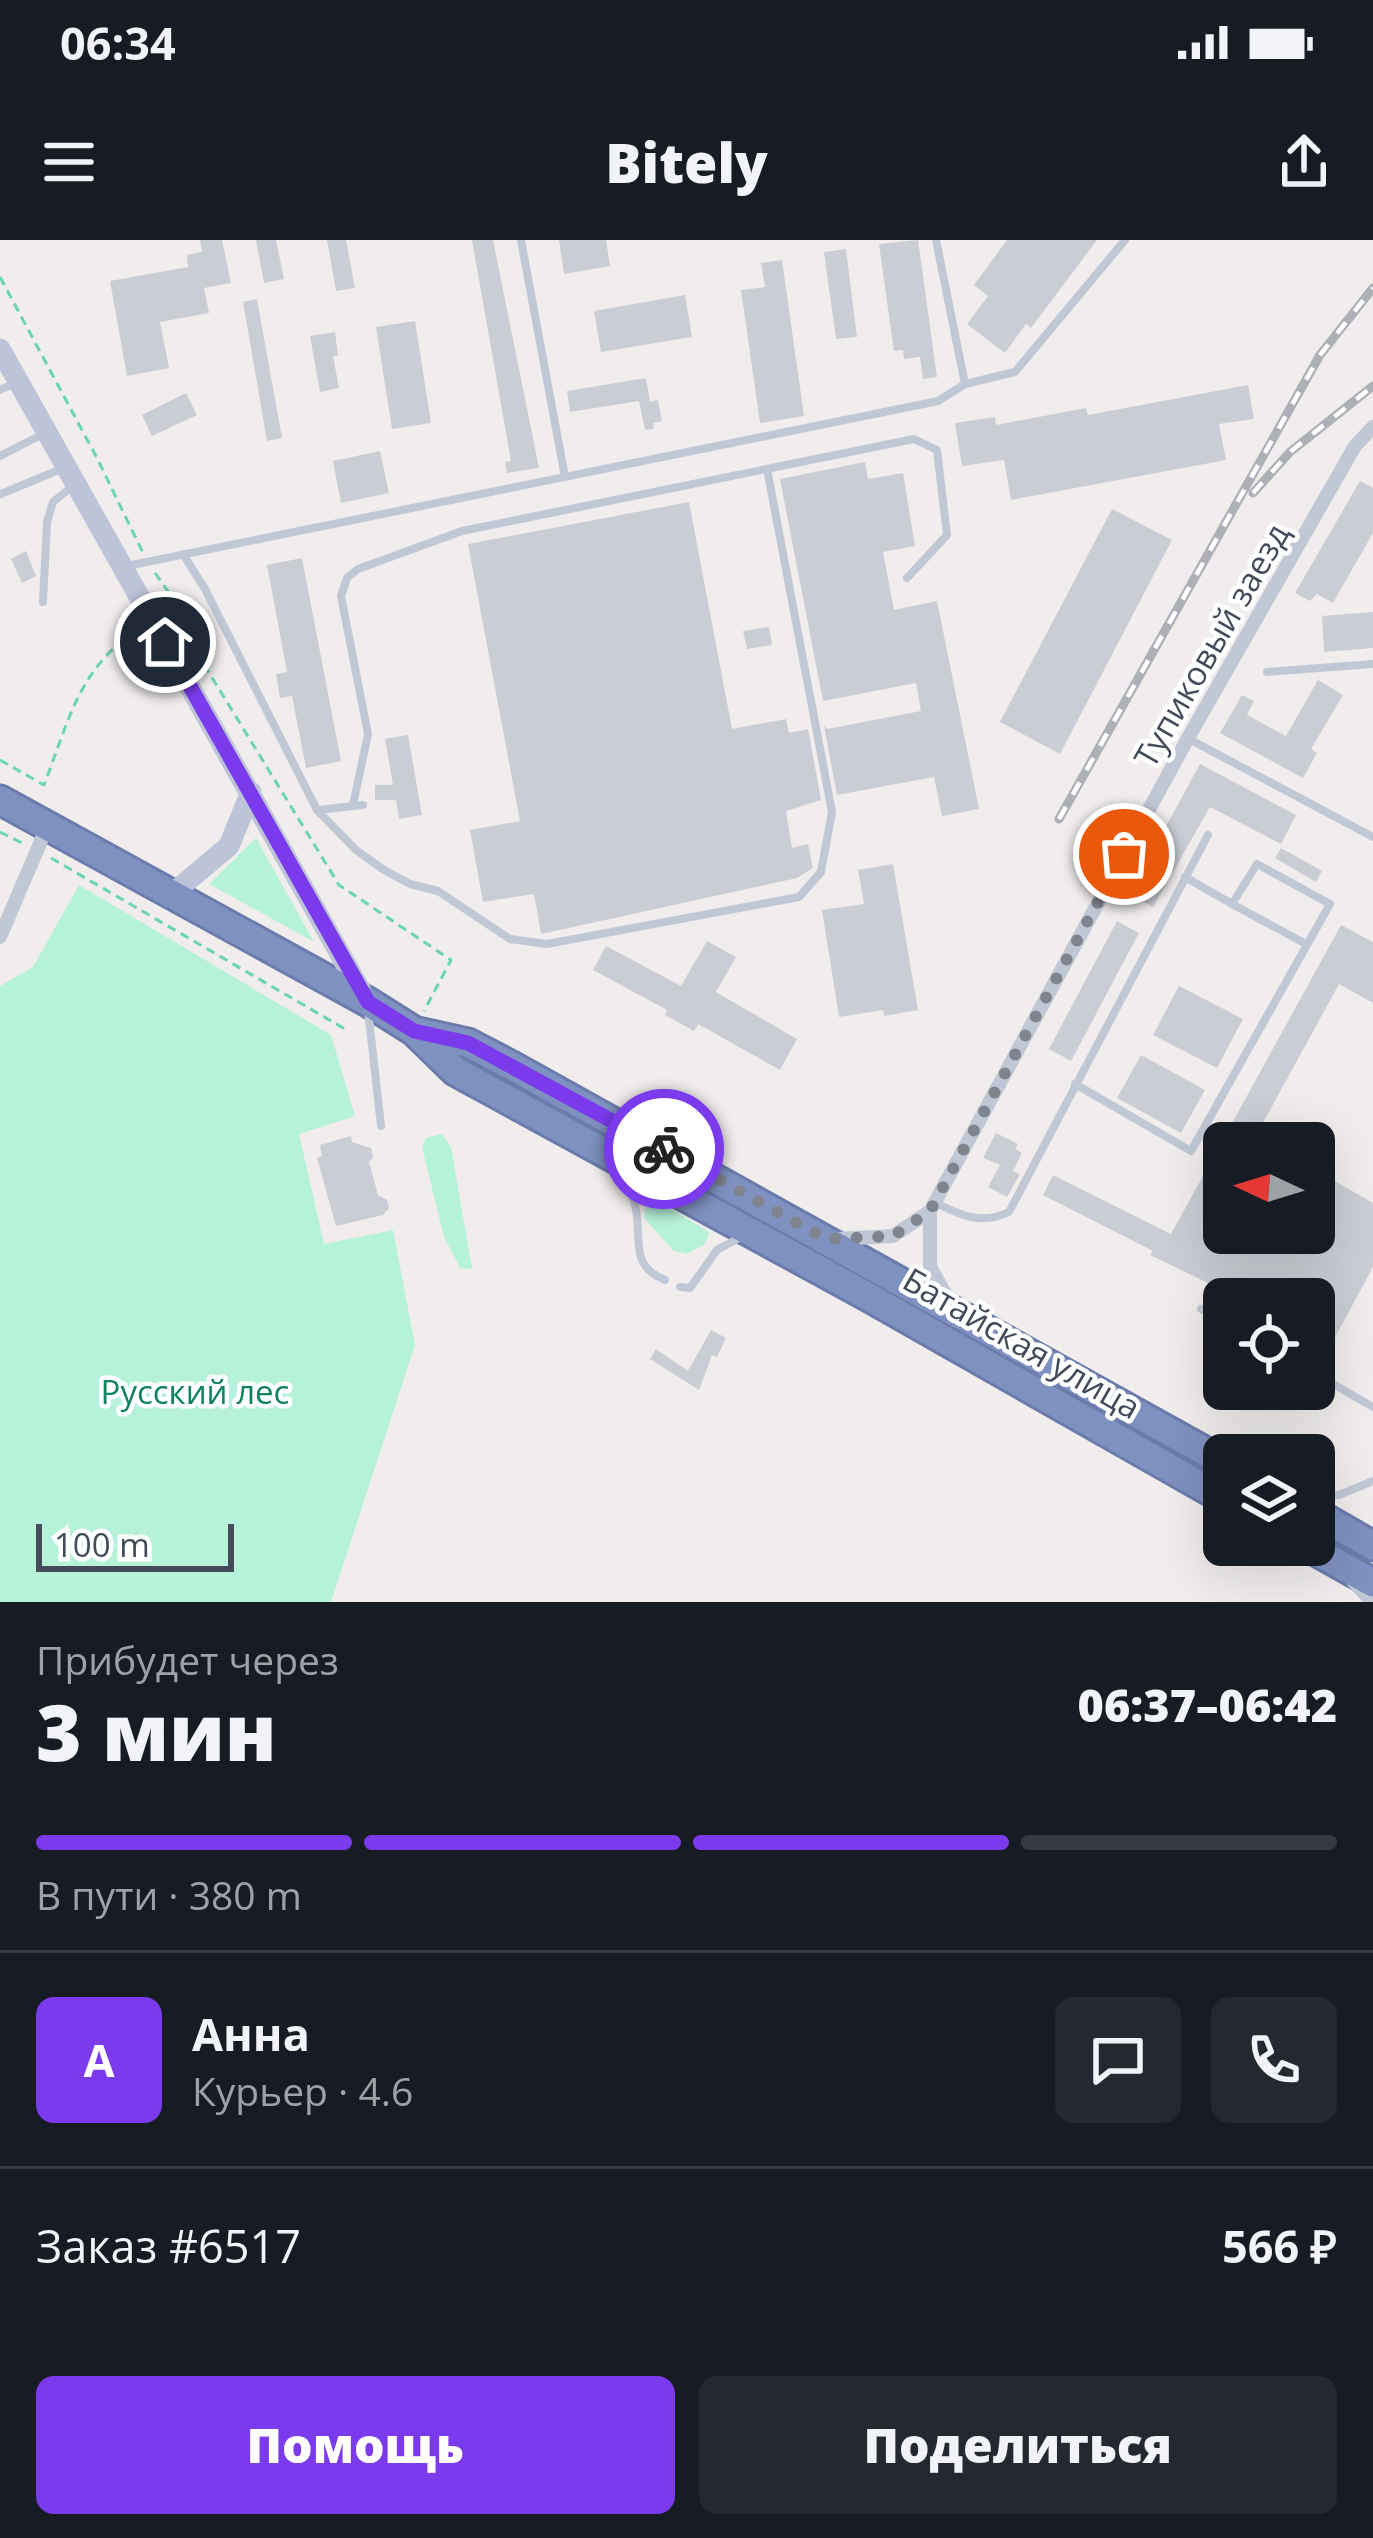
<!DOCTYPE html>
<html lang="ru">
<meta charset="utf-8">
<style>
body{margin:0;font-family:"Open Sans",sans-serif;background:#242831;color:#f1f3f6;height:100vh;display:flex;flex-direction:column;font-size:45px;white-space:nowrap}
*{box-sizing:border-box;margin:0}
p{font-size:39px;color:#9ea1a6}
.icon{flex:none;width:66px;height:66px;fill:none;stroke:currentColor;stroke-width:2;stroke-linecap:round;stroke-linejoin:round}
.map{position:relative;height:1362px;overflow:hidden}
.details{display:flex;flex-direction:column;background:#171b24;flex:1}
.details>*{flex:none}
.needle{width:78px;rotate:274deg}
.buttons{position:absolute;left:1203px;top:882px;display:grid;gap:24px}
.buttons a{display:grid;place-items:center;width:132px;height:132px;border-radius:18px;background:#171b24;box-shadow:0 12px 48px #0002;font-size:60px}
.scale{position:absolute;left:36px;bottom:30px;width:198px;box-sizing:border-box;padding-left:12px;border:6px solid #434b5b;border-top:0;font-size:33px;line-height:42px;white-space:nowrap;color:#434b5b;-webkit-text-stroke:9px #fff;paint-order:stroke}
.pin{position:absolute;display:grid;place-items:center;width:102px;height:102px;color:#fff;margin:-51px;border:6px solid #fff;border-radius:50%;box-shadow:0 3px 12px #0007}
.courier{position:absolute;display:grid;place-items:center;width:120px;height:120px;margin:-60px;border:9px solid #7c3aed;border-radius:50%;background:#fff;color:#222;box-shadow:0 3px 15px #0007}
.overview em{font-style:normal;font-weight:800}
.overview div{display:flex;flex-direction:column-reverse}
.overview{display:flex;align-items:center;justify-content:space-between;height:204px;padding:0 36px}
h1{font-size:78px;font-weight:800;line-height:90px}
.bar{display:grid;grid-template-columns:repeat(4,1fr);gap:18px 12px;align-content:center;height:144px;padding:0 36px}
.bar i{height:15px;border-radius:9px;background:#363941}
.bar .selected{background:#7c3aed}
.bar p{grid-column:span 4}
.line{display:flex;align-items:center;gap:30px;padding:0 36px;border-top:3px solid #363941}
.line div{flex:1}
.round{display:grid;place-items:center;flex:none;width:126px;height:126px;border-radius:18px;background:#242831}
.cta{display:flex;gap:24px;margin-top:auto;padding:24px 36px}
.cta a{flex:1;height:138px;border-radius:18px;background:#7c3aed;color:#fff;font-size:48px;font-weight:800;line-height:138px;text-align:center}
.cta a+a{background:#242831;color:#f1f3f6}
.status{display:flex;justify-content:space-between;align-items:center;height:84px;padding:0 60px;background:#171b24;direction:ltr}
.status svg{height:33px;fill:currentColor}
header{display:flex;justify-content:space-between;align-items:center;height:156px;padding:0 36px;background:#171b24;font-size:54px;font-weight:800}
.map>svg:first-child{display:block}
</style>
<div class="status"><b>06:34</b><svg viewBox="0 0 49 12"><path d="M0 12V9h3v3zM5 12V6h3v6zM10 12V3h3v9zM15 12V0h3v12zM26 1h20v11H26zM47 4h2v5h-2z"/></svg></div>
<header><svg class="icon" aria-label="menu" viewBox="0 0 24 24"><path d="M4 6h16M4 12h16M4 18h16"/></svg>Bitely<svg class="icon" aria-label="share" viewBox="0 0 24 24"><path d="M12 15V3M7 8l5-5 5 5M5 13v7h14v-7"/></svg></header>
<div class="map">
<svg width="1373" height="1362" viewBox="0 0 1373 1362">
<rect width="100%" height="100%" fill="#f0edec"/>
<path fill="#b6f2da" d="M 256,598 L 314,702 L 209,644 Z
M 79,645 L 331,795 L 355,876 L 299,894 L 324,1004 L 393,990 L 415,1105 L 331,1362 L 0,1362 L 0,746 L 33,727 Z
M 442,894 L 451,907 L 472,1029 L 460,1028 L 444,997 L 422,907 L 426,898 Z
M 654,959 L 709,992 L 705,1004 L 687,1014 L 674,1011 L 644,978 L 646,966 Z"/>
<path fill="#cbcdd5" d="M 200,0 L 222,0 L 231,43 L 204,48 L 209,73 L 160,82 L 169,128 L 127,136 L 110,41 L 188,27 L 187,15 L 202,12 Z
M 256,0 L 276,0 L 284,39 L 264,43 Z
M 327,0 L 346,0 L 355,48 L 336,51 Z
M 472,0 L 493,0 L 539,228 L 507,233 L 505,222 L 511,221 Z
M 559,0 L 606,0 L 610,26 L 564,34 Z
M 918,0 L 937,137 L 923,139 L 920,117 L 904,119 L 903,110 L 894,111 L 879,4 Z
M 1007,0 L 1097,0 L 1031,88 L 1026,84 L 1005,113 L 967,84 L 988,56 L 974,45 Z
M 846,9 L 857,97 L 836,99 L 824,12 Z
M 782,20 L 804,176 L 760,183 L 741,50 L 765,47 L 761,23 Z
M 685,55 L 692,97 L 601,112 L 594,71 Z
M 257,59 L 282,198 L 267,201 L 243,62 Z
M 415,81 L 431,183 L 392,189 L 376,87 Z
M 335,92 L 338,116 L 333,116 L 339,148 L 320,152 L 310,96 Z
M 646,138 L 650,162 L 658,160 L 662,181 L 653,183 L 654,189 L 645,190 L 639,161 L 570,172 L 567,151 Z
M 1248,145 L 1254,179 L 1219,184 L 1226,220 L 1011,260 L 1004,220 L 962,226 L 955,183 L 995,177 L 996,185 L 1086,168 L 1088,175 Z
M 186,153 L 197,175 L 152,196 L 142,175 Z
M 380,211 L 389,253 L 341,263 L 333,221 Z
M 865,222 L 868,239 L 903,233 L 915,306 L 883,312 L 894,370 L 937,361 L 979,569 L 942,576 L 934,537 L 837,555 L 824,486 L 827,489 L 921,471 L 916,443 L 823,461 L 780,239 Z
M 1360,241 L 1373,248 L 1373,293 L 1333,363 L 1317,354 L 1310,361 L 1295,353 Z
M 689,262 L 732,489 L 786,479 L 789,493 L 808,489 L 821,560 L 786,571 L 792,608 L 808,604 L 813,628 L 797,638 L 541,694 L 534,654 L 483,662 L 470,590 L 520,581 L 468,304 Z
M 1112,269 L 1172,300 L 1060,514 L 1000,482 Z
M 26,311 L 36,336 L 22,343 L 11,319 Z
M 302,318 L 341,521 L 306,528 L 292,456 L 280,458 L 276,434 L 287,432 L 267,325 Z
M 1373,372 L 1373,408 L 1324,412 L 1322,376 Z
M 769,387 L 772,405 L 747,409 L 743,391 Z
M 1318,440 L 1343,455 L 1311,509 L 1317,513 L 1303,538 L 1220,493 L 1242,455 L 1254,461 L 1247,475 L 1286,496 Z
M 408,495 L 422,575 L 399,579 L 396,560 L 375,560 L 375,545 L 393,545 L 385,499 Z
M 1200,524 L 1296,575 L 1281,604 L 1210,567 L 1153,667 L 1129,654 Z
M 1281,608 L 1322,631 L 1316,642 L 1275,618 Z
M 893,624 L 918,770 L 884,776 L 883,770 L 839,777 L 822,670 L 864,664 L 858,630 Z
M 1117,681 L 1139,693 L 1071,821 L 1049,809 Z
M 1341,685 L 1373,702 L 1373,763 L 1339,744 L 1252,903 L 1224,903 L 1224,953 L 1202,993 L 1314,993 L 1314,929 L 1373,963 L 1373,1027 L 1325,1116 L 1314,1110 L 1314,1059 L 1231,1059 L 1233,1055 L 1150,1015 L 1153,1011 L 1043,955 L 1053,935 L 1171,994 Z
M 707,701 L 736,717 L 716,752 L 797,799 L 780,830 L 698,784 L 694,791 L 665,775 L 667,770 L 593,730 L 606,706 L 681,746 Z
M 1179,746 L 1243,779 L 1217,828 L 1153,795 Z
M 1141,815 L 1205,850 L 1181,893 L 1117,858 Z
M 996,893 L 1018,904 L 1015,909 L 1022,913 L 1013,931 L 1020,934 L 1007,957 L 988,947 L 1000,925 L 983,918 Z
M 351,896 L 352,902 L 371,908 L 373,917 L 369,922 L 378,955 L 387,960 L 389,968 L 383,975 L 336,986 L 317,918 L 322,916 L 320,905 Z
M 711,1090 L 726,1098 L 717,1117 L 712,1115 L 699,1150 L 650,1119 L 656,1109 L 688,1131 Z"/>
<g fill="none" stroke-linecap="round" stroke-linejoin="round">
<g stroke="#6b7cac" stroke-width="33">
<path id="highway" d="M 0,560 L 368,762 L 414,791 L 455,831 L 869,1057 L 1224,1259
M 418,792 L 468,803 L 510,825 L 1224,1222
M 1314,1272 L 1373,1306
M 1305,1305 L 1373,1343"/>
</g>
<path stroke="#6bd3b6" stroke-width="3" stroke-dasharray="9 6" stroke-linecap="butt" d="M 0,37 L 97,218 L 144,315
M 155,333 L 170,354 L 178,382 L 339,645 L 451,720 L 424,771
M 0,520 L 44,545 C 67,486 77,433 131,394 L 148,424
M 0,592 L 26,605
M 51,618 L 345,789"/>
<path stroke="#c1c8d5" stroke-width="8" d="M 521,0 L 565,237
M 965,144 L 1015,132 L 1125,0
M 0,150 L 17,142
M 0,216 L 45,193
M 1,254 L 66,227
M 183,314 L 205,349 L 317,570 L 363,565
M 127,326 L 938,161 L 965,144 L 936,0
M 43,362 L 47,282 L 53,262 L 74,245
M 1267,432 L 1373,424
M 1189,499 L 1373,597
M 353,565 L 368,494 L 341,356 L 347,338 L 358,329 L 462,291 L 914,199 L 937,210 L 947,295 L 907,338
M 317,570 L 356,610 L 384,630 L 410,644 L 438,651 L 510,699 L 547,704 L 799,657 L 821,632 L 832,572 L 767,229
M 1232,664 L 1306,704
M 368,770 L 381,886
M 1075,844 L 1191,911 L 1330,664 L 1257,624 L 1232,664 L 1185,637
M 620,932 C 627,943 634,957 636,970 C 642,1001 629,1025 665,1040
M 936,963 C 962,976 982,985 1009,972 L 1208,595
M 680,1047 L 690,1048 L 717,1010 L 739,998
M 1201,1069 L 1224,1082
M 1314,1133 L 1373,1167
M 1314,1257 L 1339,1255 L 1373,1241"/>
<path stroke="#c1c8d5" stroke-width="14" d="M 0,697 L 47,587
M 930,971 L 930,1027 L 950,1062
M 837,999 L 893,996 L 930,971 L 1188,498 L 1355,206 L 1373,187
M 1353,1341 L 1372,1362"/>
<path stroke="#bdc4d8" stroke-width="21" d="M 0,109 L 367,762
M 173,653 L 229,606 L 251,552"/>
<use href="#highway" stroke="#7f91c0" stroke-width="27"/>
<g stroke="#aeb0b8" stroke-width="9">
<path id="rail" d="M 1253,253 L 1290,212 L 1373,146
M 1059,579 L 1320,115 L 1373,48"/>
</g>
<use href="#rail" stroke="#fff" stroke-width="4.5" stroke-dasharray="14" stroke-linecap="butt"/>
</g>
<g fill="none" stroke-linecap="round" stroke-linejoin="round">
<path stroke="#80848e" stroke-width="12" stroke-dasharray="0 21.6" d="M 664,909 L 826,999 L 893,996 L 930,971 L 935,962 L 1124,614"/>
<path stroke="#7c3aed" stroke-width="15" d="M 165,402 L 368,762 L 414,791 L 468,803 L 664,909"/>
</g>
<g text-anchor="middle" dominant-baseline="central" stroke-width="9" stroke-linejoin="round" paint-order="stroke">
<g font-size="33" fill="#434b5b" stroke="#fff">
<text transform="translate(1211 405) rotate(-60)">Тупиковый заезд</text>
<text transform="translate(1022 1103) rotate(30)">Батайская улица</text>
</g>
<g font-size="33" fill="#0f8261" stroke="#fff">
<text x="195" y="1151">Русский лес</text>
</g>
</g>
</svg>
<div class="buttons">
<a><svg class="needle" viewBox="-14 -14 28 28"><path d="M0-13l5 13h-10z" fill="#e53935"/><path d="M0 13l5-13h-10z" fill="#9ea1a6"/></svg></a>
<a><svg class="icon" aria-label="locate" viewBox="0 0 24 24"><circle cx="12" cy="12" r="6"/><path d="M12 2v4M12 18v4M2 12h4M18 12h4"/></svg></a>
<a><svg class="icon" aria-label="layers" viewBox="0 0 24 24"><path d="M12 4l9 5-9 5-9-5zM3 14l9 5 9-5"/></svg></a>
</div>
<div class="scale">100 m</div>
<div class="pin" style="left:1124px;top:614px;background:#ea580c"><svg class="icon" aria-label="bag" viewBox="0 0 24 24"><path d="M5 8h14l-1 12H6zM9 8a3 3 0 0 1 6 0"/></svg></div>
<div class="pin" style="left:165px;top:402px;background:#1f2937"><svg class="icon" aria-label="home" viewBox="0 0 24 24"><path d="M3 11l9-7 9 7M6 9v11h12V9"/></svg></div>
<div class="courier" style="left:664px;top:909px"><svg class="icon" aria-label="bike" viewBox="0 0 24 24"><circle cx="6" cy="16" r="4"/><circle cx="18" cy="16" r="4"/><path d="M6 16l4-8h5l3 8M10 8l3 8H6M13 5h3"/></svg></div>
</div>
<section class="details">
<div class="overview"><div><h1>3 мин</h1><p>Прибудет через</p></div><em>06:37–06:42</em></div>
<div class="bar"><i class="selected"></i><i class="selected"></i><i class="selected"></i><i></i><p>В пути · 380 m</p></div>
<div class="line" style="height:216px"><b class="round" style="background:#7c3aed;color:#fff">А</b><div><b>Анна</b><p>Курьер · 4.6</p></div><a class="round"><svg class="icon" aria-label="chat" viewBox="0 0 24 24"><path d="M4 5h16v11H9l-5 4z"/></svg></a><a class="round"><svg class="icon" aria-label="phone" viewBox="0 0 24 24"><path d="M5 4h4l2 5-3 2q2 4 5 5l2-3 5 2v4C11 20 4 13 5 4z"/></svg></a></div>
<div class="line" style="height:156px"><div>Заказ #6517</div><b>566 ₽</b></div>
<div class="cta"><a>Помощь</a><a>Поделиться</a></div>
</section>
